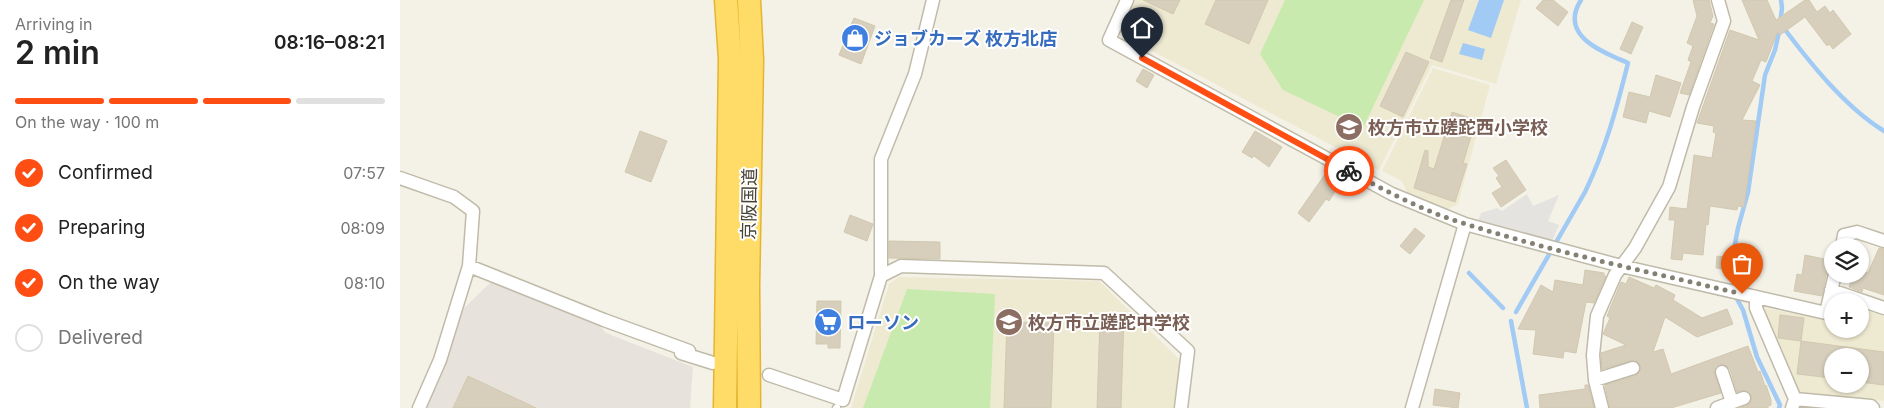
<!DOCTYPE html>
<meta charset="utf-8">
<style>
body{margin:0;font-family:Inter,"Noto Sans JP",sans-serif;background:#f2f2f2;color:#222;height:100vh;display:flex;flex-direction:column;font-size:19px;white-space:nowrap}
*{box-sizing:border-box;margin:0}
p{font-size:16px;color:#767676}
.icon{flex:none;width:28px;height:28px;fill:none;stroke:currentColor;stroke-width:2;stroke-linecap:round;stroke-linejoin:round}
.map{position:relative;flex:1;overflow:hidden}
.drawer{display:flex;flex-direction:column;background:#fff;width:400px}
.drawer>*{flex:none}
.tools{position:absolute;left:1424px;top:238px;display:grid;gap:10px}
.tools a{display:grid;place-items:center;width:45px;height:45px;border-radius:50%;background:#fff;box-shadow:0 1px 4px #0004;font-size:25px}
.pin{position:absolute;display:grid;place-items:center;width:42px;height:42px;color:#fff;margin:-51px -21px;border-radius:50% 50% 50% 0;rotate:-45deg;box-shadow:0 0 5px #0007}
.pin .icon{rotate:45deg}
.courier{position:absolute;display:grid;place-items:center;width:50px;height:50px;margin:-25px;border:4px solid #ff4e14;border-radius:50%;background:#fff;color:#222;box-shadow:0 1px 6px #0007}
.summary em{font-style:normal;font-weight:600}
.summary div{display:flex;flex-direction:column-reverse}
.summary{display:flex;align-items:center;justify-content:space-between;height:85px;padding:0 15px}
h1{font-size:32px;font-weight:600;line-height:38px}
.bar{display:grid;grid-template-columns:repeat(4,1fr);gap:8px 5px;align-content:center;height:60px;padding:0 15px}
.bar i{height:6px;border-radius:4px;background:#e0e0e0}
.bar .selected{background:#ff4e14}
.bar p{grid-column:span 4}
ol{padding:0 15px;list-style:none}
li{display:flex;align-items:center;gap:15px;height:55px}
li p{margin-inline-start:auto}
li .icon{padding:5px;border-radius:50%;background:#ff4e14;color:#fff;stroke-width:4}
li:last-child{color:#767676}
li i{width:28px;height:28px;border:2px solid #e0e0e0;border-radius:50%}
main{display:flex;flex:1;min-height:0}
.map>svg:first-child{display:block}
</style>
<main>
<section class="drawer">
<div class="summary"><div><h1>2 min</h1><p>Arriving in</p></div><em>08:16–08:21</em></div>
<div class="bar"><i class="selected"></i><i class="selected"></i><i class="selected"></i><i></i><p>On the way · 100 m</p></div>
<ol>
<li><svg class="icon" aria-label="check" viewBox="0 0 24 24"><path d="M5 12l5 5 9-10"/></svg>Confirmed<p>07:57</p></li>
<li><svg class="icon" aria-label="check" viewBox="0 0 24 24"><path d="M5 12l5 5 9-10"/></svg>Preparing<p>08:09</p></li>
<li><svg class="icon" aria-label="check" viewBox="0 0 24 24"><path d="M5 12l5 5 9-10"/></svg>On the way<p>08:10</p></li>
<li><i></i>Delivered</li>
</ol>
</section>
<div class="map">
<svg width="1484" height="408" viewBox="0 0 1484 408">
<rect width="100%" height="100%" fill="#f4f2e7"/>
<path fill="#e7e3dc" d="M 91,282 L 197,322 L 206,333 L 293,367 L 290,408 L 25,408 L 64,308 Z"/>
<path fill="#eee9d1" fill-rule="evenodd" d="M 735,0 L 1121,0 L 1096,84 L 1032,65 L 979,170 L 720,34 Z
M 1033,68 L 1090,85 L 1058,204 L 1048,209 L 1008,194 L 1002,181 L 982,171 Z
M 499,277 L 699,281 L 780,360 L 776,408 L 451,408 L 489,284 Z
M 1362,308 L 1432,320 L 1432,329 L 1460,329 L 1460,308 L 1484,316 L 1484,401 L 1397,393 ZM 1432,356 L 1460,356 L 1460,384 L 1432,384 Z"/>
<path fill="#c9eaae" d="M 885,0 L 1024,0 L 963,128 L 883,90 L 860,54 Z
M 507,289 L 595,294 L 590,408 L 463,408 Z"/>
<path fill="#e5e3df" d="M 1127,194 L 1133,206 L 1159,195 L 1148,221 L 1159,225 L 1152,241 L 1078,221 L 1081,213 L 1097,208 L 1102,211 Z"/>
<path fill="#a1caf4" d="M 1079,0 L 1104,0 L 1091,38 L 1068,30 Z
M 1063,43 L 1085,49 L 1082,60 L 1059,54 Z"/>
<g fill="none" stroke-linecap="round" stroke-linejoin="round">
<path stroke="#a1caf4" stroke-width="4.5" d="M 1383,27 C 1410,63 1445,107 1484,131
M 1069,273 L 1103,308
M 1116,312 L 1185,192 C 1205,151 1217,107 1228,63 C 1203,52 1158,36 1181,0
M 1111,321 L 1127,408
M 1379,408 L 1380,405 L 1357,357 L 1343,310 L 1337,299 L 1332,273 L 1333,254 L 1338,228 L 1348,192 L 1365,75 L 1375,50 L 1379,32 L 1382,8 L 1381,0"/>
</g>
<path fill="#d7cfbc" stroke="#d2c8af" d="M 743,0 L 780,0 L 773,14 Z
M 816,0 L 868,0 L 849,44 L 805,24 Z
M 1051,0 L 1064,0 L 1042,62 L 1030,58 Z
M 1143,0 L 1153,0 L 1168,12 L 1158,26 L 1136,8 Z
M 1293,0 L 1309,0 L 1313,16 L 1310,23 L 1314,24 L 1289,95 L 1280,93 L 1291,62 L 1288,60 L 1293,46 L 1287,43 L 1297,16 Z
M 1342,0 L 1367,0 L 1376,20 L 1405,0 L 1409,0 L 1417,12 L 1425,6 L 1430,13 L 1433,10 L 1451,34 L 1433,49 L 1429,44 L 1427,46 L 1405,17 L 1380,35 L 1378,31 L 1366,62 L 1361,60 L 1352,81 L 1360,85 L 1342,120 L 1356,121 L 1344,207 L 1338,206 L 1337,210 L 1310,206 L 1308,225 L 1306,224 L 1303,255 L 1283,253 L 1282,260 L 1271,259 L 1275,220 L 1269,220 L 1270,207 L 1287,209 L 1294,155 L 1312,158 L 1316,133 L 1313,132 L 1314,126 L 1297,123 L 1330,30 L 1359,40 Z
M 454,18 L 475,26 L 461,64 L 439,55 Z
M 1232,22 L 1243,27 L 1231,54 L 1220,49 Z
M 1006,52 L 1029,62 L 1003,117 L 980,106 Z
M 743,69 L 754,75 L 747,88 L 736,81 Z
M 1256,75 L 1281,83 L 1270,117 L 1249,111 L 1246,123 L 1223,117 L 1229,92 L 1250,97 Z
M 1052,112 L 1076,120 L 1063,163 L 1067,164 L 1055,202 L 1014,188 L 1025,150 L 1028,151 L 1028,167 L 1034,169 Z
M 240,131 L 267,141 L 251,182 L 225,172 Z
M 855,131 L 882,147 L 869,167 L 854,156 L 852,158 L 842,152 Z
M 1106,160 L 1126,190 L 1101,207 L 1092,193 L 1102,187 L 1096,178 L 1099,176 L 1093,168 Z
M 928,170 L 942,180 L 929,201 L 926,199 L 909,222 L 898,213 Z
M 450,215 L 473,224 L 467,241 L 444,232 Z
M 1015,228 L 1025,236 L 1010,254 L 1000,246 Z
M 489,241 L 540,242 L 540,259 L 489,258 Z
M 1479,248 L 1484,249 L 1484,295 L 1463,288 L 1462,292 L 1449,287 L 1454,274 L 1460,274 L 1460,270 L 1468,273 Z
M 1405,255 L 1429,260 L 1422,296 L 1394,291 L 1397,274 L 1402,275 Z
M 1317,256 L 1329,258 L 1328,270 L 1316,268 Z
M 1185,270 L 1204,273 L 1204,276 L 1206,276 L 1194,303 L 1186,302 L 1176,353 L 1164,351 L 1163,358 L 1133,354 L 1136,330 L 1118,329 L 1141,285 L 1153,292 L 1155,280 L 1183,285 Z
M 1229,277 L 1254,288 L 1256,285 L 1275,295 L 1273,300 L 1302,318 L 1327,309 L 1333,324 L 1297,337 L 1265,317 L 1253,352 L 1263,349 L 1271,374 L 1348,346 L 1358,372 L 1360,371 L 1365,386 L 1366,385 L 1371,400 L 1371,405 L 1368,406 L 1368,408 L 1340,408 L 1350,404 L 1351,395 L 1346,390 L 1337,392 L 1330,369 L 1323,364 L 1316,366 L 1314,371 L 1321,393 L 1271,408 L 1210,408 L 1205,385 L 1235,376 L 1241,369 L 1239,362 L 1234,360 L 1202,369 L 1201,353 L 1226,345 L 1203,334 L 1210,318 L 1207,316 L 1221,282 L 1226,284 Z
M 417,301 L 441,301 L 440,348 L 428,348 L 428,344 L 416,344 Z
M 708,314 L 724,315 L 721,408 L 697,408 L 700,321 L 707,321 Z
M 1380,315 L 1404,318 L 1401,341 L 1378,338 Z
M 607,322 L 654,323 L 651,408 L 604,408 Z
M 1401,341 L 1484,352 L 1484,385 L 1460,382 L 1460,356 L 1432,356 L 1432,378 L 1397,374 Z
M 68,376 L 136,408 L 53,408 Z
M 1185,385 L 1188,385 L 1194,408 L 1140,408 L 1139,395 L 1185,389 Z
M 1035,389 L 1060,393 L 1058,408 L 1033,405 Z"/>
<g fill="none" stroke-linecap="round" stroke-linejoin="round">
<g stroke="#c0bba9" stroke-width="9">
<path id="lane" d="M 436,408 L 437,407"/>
</g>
<g stroke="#c0bba9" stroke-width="15">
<path id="street" d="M 727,0 L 709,40 L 992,194 L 1065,224 L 1221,266 L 1426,313 L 1435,274
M 0,178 L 54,197 L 73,211 L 69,266 L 40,360 L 19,408
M 1442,246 L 1444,235 L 1457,232 L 1484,241
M 69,266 L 204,320 L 289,351
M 481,276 L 481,159 L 515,74 L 533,0
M 1431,290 L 1484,308
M 1356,297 L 1356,308 L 1395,399 L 1392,408
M 281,353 L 313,363
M 1322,372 L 1332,402
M 369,375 L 443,400 L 481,276 L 501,266 L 704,273 L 788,351 L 781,408
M 1195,380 L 1233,368
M 1395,399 L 1471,406 L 1473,408
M 1012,408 L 1065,224
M 1202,408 L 1195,380 L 1193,355 L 1197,316 L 1215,275 L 1235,248 L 1269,187 L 1293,107 L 1324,21 L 1318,0
M 1317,408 L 1344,398"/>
</g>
<g stroke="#e5b431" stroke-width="25">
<path id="highway" d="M 349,0 L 352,60 L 348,286 L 349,408
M 325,408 L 330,59 L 326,0"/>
</g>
<use href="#lane" stroke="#fff" stroke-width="6"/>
<use href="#street" stroke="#fff" stroke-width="12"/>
<use href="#highway" stroke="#ffdc68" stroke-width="22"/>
</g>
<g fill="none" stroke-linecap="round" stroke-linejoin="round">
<path stroke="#848074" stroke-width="5" stroke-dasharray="0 9" d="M 949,171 C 986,191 1025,212 1066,224 C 1156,253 1250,272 1342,294"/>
<path stroke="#ff4e14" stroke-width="6" d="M 742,58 L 949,171"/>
</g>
<defs>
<g id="shop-disc" transform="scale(1.4375)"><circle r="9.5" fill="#3f7fe0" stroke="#fff"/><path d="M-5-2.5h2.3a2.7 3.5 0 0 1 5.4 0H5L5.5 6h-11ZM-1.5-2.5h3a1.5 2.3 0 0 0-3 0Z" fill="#fff"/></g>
<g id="school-disc" transform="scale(1.4375)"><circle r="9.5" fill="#8d6e63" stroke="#fff"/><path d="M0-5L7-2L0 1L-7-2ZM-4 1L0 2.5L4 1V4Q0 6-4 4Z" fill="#fff"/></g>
<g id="supermarket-disc" transform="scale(1.4375)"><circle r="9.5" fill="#3f7fe0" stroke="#fff"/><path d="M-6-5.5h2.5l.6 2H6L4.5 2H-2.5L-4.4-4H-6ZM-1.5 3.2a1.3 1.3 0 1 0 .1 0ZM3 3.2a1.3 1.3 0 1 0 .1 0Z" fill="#fff"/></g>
</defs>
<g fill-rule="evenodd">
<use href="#shop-disc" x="455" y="38"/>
<use href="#school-disc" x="949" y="127"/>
<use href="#supermarket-disc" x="428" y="322"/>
<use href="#school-disc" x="609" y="322"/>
</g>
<g text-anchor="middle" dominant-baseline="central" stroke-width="4" stroke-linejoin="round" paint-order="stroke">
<g font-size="18" font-weight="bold" fill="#366cbe" stroke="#fff" text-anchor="start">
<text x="474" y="38">ジョブカーズ 枚方北店</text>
<text x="447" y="322">ローソン</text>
</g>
<g font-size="18" font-weight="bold" fill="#785e54" stroke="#fff" text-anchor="start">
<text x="968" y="127">枚方市立蹉跎西小学校</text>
<text x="628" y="322">枚方市立蹉跎中学校</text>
</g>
<g font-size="18" fill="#484336" stroke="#fff">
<text transform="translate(349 204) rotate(-89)">京阪国道</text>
</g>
</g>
</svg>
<div class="tools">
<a><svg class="icon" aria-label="layers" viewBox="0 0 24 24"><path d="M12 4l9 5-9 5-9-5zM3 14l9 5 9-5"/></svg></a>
<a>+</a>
<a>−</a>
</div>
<div class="pin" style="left:1342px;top:294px;background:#ea580c"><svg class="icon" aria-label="bag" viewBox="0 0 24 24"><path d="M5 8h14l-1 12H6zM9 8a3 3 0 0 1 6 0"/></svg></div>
<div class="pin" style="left:742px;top:58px;background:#1f2937"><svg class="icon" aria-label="home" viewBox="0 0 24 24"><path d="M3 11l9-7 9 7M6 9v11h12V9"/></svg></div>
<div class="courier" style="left:949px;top:171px"><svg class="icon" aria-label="bike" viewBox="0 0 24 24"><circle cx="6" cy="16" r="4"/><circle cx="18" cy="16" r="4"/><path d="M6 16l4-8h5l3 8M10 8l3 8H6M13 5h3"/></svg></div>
</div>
</main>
